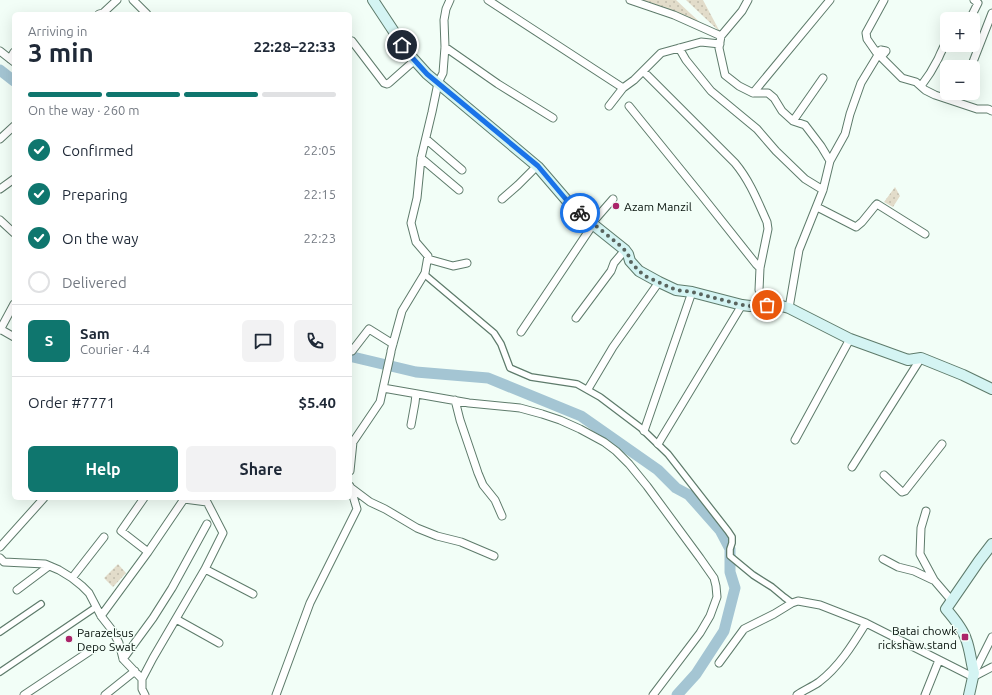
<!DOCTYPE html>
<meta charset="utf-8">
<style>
body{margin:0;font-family:Ubuntu,sans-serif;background:#f2f2f3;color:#1f2937;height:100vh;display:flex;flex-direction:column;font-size:15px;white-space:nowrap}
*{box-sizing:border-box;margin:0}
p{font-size:13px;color:#747a83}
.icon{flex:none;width:22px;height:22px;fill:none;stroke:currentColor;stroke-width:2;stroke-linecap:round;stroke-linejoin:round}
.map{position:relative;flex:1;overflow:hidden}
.panel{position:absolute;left:12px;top:12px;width:340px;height:488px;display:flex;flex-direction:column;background:#fff;border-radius:6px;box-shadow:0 4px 16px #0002}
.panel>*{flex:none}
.fabs{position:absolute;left:940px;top:12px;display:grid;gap:8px}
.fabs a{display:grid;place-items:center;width:40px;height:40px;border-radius:6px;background:#fff;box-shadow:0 4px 16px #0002;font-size:20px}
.pin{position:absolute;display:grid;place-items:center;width:34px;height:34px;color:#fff;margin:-17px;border:2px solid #fff;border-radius:50%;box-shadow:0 1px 4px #0007}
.courier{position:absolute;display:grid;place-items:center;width:40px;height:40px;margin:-20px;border:3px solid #1a73e8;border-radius:50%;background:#fff;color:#222;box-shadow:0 1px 5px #0007}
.summary em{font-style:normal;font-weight:700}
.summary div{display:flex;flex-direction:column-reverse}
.summary{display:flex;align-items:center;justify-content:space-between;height:68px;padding:0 16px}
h1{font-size:26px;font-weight:700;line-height:30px}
.bar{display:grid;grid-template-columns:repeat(4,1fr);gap:6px 4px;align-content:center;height:48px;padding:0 16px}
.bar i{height:5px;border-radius:3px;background:#e0e1e3}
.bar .active{background:#0f766e}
.bar p{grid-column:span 4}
.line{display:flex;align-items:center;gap:10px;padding:0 16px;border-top:1px solid #e0e1e3}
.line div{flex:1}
.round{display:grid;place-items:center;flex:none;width:42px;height:42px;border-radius:6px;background:#f2f2f3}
ol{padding:0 16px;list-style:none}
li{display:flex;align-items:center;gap:12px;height:44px}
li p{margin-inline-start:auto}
li .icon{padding:4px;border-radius:50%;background:#0f766e;color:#fff;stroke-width:4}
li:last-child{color:#747a83}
li i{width:22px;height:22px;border:2px solid #e0e1e3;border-radius:50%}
.cta{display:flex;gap:8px;margin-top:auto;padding:8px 16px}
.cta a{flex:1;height:46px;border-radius:6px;background:#0f766e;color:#fff;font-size:16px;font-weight:700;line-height:46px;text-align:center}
.cta a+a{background:#f2f2f3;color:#1f2937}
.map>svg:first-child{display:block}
</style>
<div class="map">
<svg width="992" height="695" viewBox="0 0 992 695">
<defs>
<pattern id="grass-dots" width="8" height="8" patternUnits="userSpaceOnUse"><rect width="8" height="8" fill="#e2dcca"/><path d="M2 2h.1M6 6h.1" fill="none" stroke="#c0bcac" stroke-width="1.8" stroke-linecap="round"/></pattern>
</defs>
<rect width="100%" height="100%" fill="#f2fef7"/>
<path fill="url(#grass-dots)" d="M 643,0 L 676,0 L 706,28 Z
M 686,0 L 703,0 L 720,32 Z
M 895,187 L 900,196 L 893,207 L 884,202 Z
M 118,564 L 126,573 L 113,587 L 104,578 Z"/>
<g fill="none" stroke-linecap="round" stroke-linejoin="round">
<path stroke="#a4c5d3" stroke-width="11" d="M 0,70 L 14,81
M 350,355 L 353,357 L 416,372 L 488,378 L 581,416 L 658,470 L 676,488 L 689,495 L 720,530 L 730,549 L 730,572 L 735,588 L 724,631 L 696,674 L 677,695"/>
<g stroke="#5e7b6b" stroke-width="8">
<path id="pedestrian" d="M 424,274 L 494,333 L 501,344 L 510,368 L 531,377 L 577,384 L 600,397 L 641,428 L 668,454 L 728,531 L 732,537 L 732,543 L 730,549 L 730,556 L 753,575 L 772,587 L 784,597 L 792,603
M 0,632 L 41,604
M 0,672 L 96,607"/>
</g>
<g stroke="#5e7b6b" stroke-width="9">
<path id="minor" d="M 133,0 L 147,14
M 488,0 L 623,88
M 630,0 L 674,15 L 721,36
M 748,0 L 742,11 L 721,36 L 719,48 L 725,75 L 739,86 L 753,93 L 768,93 L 774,98 L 782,111 L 793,121 L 805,125 L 821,146 L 830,161
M 884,0 L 866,33 L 867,39 L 876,52 L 881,50 L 886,51 L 881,57 L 902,78 L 916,82 L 925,90 L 935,95 L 977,109 L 988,109 L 992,111
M 99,14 L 103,13 L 117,0
M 970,19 L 978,3 L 974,0
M 352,41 L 384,83 L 387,84 L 389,83 L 415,60
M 445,47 L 498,84 L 553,118
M 679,48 L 686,60 L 711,91 L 757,129 L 776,151 L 805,179 L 823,190
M 0,51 L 14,62
M 10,59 L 14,52
M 971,67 L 992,13
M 643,71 L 735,163 C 750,181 758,202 767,222 L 768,229 L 760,268 L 759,290 L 767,305
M 921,86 C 928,77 933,69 938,59 C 941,53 942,48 947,42
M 753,93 L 830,0
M 957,102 L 961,93
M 609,106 L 623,88 L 634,80 L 661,53 L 701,42 L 720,44
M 629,106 L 702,196 L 756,264 L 760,268
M 793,121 L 823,78
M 0,139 L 14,126
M 426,139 L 462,170
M 421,158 L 459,190
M 0,189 L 14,179
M 502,199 L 518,185 L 537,166
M 817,207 L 856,227 L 862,222 L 875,206 L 877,204 L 925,234
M 0,220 L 14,233
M 428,259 L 453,266 L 467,263
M 789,308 L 799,250 L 823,190 L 830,161 L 845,134 L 850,114 L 861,83 L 881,50
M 576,318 L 611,271 L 614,263 L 625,250
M 0,329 L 14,337
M 0,330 L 14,304
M 521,332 L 592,226 L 592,223 L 613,199
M 350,350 L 352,351 L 369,329 L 393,344
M 391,351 L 402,311 L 425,273 L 428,256 L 416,242 L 411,223 L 417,198 L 421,158 L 432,112 L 438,83 L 443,73 L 445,47 L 444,20 L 446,9 L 450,0
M 383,388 L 469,403 L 520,408 L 542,414 L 560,420 L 580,429 L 604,442 L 616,451 L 629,464 L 647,486 L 700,558 L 714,578 L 716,586 L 717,597 L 710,616 L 700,633 L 653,695
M 588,389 L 613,347 L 659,282
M 455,400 L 460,420 L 478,473 L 483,485 L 495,500 L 502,516
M 411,425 L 415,403 L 416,394
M 644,431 L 692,292
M 795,440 L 850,339
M 658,444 L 742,305
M 852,467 L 921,358
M 350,471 L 353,442 L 380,402 L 391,352
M 884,475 L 902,492 L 905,491 L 942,444
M 350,487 L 370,502 L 385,509 L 417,528 L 437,536 L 461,542 L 494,556
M 144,498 L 121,531 L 148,552
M 926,511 L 921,528 L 920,554 L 934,580 L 952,601
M 0,547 L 44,498
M 0,558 L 4,562 L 45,564 L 59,570 L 72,578 L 82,586 L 89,593 L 101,616 L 112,630 L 119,643 L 123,659 L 142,679 L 142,689 L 145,695
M 883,559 L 898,567 L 914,571 L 933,580
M 205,569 L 253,594
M 72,578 L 104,537
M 17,590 L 49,566
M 101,616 L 148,552 L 184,499 L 207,502 L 223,533 L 205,569 L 153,658 L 142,679
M 176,619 L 219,643
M 123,659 L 153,618 L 172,588 L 207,524
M 719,663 L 744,629 L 774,614 L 792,603 L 798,601 L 820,605 L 866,623 L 973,677 L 992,667
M 974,673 L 992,637
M 24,695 L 93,649
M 105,695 L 135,671
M 276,695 L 310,603 L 357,509 L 350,486
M 797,695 C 804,690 812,687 819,682 C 839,667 853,644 866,623
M 925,695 L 939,660"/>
</g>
<g stroke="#5e7b6b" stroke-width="12">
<path id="secondary" d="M 373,0 L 408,53 L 427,74 L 538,167 L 569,203 L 585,218 L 625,250 L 628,254 L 630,261 L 639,271 L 659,282 L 676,290 L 692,292 L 742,305 L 750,306 L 767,305 L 778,305 L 789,308 L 850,339 L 908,360 L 921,358 L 963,375 L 992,389
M 969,695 L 973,677 L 974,673 C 971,662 970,649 966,639 C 963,630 952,616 946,609 L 979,561 L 992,544"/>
</g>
<use href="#pedestrian" stroke="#fff" stroke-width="5.5"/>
<use href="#minor" stroke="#fff" stroke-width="7"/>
<use href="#secondary" stroke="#d4f4f3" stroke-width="10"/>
</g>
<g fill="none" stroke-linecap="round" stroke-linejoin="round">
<path stroke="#59645e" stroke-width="4" stroke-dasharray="0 7.2" d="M 580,213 L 622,247 L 628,254 L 630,261 L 639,271 L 645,276 L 676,290 L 692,292 L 742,305 L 750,306 L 767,305"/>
<path stroke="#1a73e8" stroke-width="5" d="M 402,45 L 408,53 L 427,74 L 538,166 L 569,203 L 580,213"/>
</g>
<g fill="#ab246a" stroke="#f2fef7" stroke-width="1.5">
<circle cx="616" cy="206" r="4"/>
<rect x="961" y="633" width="8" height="8" rx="2"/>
<circle cx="69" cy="639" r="4"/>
</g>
<g text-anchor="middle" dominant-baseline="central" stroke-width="3" stroke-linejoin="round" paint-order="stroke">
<g font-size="12" fill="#06110b" stroke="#f2fef7" text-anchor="start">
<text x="624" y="206">Azam Manzil</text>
<text x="957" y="630" text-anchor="end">Batai chowk<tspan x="957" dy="14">rickshaw stand</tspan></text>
<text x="77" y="632">Parazelsus<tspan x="77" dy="14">Depo Swat</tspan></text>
</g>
</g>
</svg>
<div class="fabs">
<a>+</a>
<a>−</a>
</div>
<div class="pin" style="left:767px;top:305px;background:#ea580c"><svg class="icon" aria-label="bag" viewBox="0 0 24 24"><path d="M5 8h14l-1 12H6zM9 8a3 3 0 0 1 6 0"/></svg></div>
<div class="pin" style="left:402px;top:45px;background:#1f2937"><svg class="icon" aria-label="home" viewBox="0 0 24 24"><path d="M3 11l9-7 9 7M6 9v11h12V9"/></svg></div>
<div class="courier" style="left:580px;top:213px"><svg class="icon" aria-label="bike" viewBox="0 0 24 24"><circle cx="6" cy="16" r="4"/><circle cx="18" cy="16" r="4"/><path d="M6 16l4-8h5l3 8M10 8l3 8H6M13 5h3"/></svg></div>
<section class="panel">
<div class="summary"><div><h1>3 min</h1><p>Arriving in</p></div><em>22:28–22:33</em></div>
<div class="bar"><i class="active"></i><i class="active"></i><i class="active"></i><i></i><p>On the way · 260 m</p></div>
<ol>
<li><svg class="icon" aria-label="check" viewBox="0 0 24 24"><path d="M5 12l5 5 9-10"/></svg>Confirmed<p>22:05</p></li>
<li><svg class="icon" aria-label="check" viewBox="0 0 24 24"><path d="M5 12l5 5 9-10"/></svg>Preparing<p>22:15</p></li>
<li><svg class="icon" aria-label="check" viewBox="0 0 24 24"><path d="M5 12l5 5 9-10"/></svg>On the way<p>22:23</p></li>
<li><i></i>Delivered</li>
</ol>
<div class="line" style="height:72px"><b class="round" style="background:#0f766e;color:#fff">S</b><div><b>Sam</b><p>Courier · 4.4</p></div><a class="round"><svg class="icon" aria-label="chat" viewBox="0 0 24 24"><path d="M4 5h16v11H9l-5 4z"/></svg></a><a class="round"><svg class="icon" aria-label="phone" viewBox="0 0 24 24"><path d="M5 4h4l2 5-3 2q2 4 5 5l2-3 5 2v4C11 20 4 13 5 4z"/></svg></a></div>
<div class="line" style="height:52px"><div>Order #7771</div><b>$5.40</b></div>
<div class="cta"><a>Help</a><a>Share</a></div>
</section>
</div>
